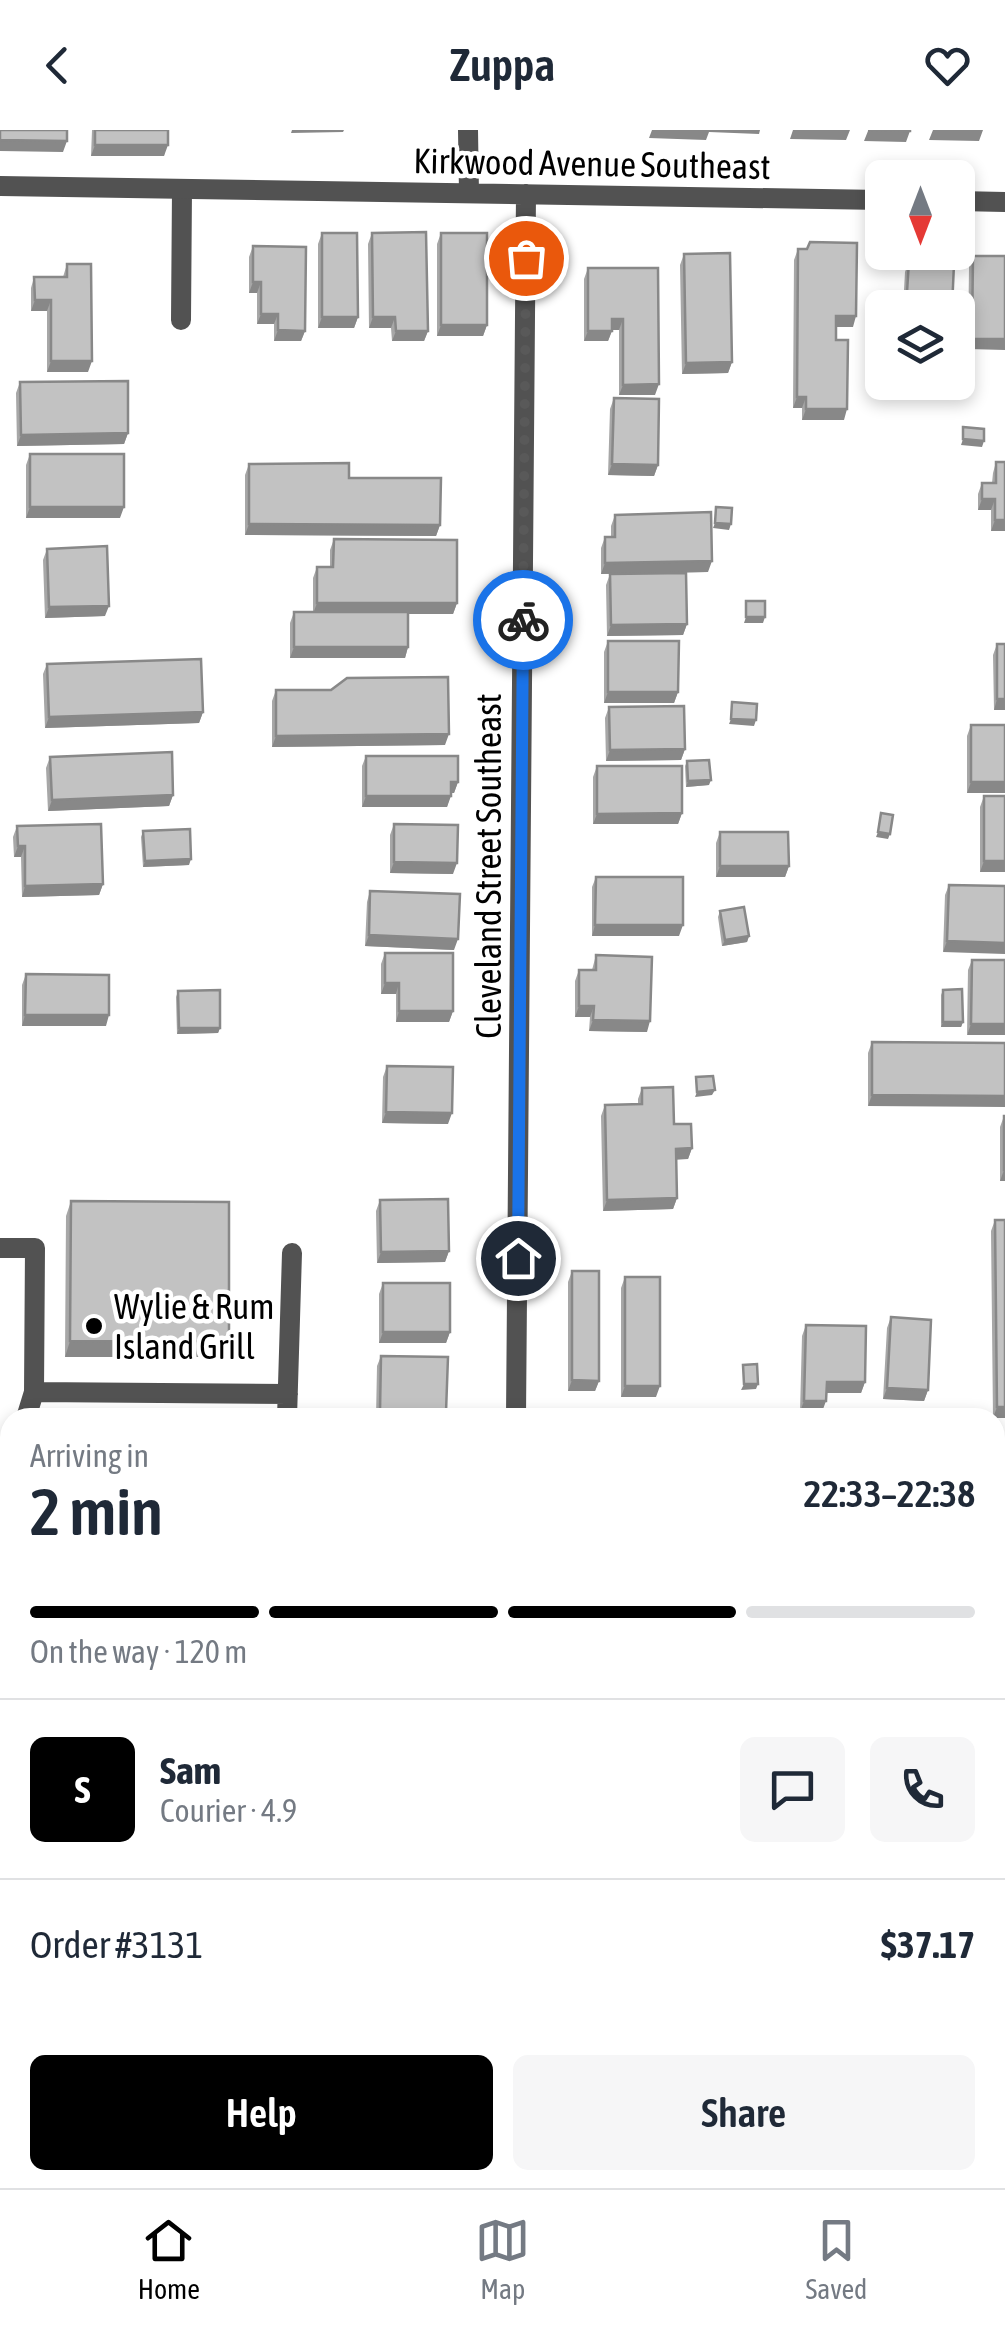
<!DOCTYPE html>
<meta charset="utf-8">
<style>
body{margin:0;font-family:"Asap Condensed",sans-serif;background:#f6f6f7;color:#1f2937;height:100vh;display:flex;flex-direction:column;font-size:38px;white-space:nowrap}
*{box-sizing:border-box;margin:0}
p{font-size:32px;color:#747a83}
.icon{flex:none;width:55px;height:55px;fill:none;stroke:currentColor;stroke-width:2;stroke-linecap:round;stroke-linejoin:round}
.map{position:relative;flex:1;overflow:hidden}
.sheet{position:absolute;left:0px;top:1278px;width:1005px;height:782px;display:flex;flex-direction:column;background:#fff;border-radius:30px 30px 0 0;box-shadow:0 5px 15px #0003}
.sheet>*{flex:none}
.needle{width:65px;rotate:180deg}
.controls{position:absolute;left:865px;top:30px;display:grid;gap:20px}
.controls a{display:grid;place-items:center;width:110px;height:110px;border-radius:15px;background:#fff;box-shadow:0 5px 15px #0003;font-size:50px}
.pin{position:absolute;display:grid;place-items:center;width:85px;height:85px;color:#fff;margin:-42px;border:5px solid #fff;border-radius:50%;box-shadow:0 2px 10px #0007}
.courier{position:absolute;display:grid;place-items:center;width:100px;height:100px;margin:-50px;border:8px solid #1a73e8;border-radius:50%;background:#fff;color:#222;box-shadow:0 2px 12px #0007}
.summary em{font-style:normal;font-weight:600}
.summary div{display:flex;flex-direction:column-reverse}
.summary{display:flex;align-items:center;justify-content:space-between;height:170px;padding:0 30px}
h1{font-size:65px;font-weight:600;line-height:75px}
.bar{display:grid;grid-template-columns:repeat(4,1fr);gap:15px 10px;align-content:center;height:120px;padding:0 30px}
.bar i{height:12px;border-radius:8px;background:#e0e1e3}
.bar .selected{background:#000}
.bar p{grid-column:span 4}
.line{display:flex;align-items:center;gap:25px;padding:0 30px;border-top:2px solid #e0e1e3}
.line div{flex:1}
.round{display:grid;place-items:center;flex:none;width:105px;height:105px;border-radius:15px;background:#f6f6f7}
.action{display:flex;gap:20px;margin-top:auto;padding:20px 30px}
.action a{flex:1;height:115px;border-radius:15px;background:#000;color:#fff;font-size:40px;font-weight:600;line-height:115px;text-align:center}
.action a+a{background:#f6f6f7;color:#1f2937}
header{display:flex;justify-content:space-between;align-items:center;height:130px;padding:0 30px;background:#fff;font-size:45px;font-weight:600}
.tab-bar{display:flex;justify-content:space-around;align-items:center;height:140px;border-top:2px solid #e0e1e3;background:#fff;font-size:28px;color:#747a83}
.tab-bar a{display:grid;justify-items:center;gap:5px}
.tab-bar .selected{color:#000}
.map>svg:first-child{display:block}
</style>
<header><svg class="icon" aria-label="back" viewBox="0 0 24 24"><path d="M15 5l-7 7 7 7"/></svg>Zuppa<svg class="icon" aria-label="heart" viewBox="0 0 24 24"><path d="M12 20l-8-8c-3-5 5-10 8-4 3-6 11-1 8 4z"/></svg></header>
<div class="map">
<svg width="1005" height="2058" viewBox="0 0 1005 2058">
<rect width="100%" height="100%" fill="#fff"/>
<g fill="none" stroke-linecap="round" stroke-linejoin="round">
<path stroke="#525252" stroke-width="20" d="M 181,190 L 182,59
M 0,1118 L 35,1118 L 34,1262 L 26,1288
M 34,1262 L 288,1264
M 287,1288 L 292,1123
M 0,1416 L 10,1416
M 0,1547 L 4,1547
M 0,1671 L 10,1671
M 0,1726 L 10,1726
M 0,1798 L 10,1798"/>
<path stroke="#525252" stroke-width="20" d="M 468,0 L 469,63
M 0,56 L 882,70
M 958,71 L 1005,72
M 516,1288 L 526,64
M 0,1336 L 10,1336
M 995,1344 L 1005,1344
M 0,1974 L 10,1974
M 995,1989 L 1005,1989"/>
</g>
<path fill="#a7a7a7" d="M 92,0 L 168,0 L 164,26 L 91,26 Z
M 322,103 L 358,187 L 354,198 L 318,198 L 318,114 Z
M 372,103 L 428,201 L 424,211 L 392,211 L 391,198 L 369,198 L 368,114 Z
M 441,103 L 487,195 L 483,206 L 437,206 L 437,114 Z
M 253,116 L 305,201 L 301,211 L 274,211 L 274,194 L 257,194 L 257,163 L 249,163 L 249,127 Z
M 798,119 L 853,197 L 836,197 L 844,290 L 802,290 L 802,278 L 793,278 L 794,130 Z
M 684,124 L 732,232 L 728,243 L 682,244 L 680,135 Z
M 973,126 L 1005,126 L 968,219 L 969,136 Z
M 909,131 L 952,178 L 903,178 L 905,142 Z
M 67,134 L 88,242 L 47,242 L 47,181 L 31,181 L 31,158 L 34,147 L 63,147 Z
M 588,138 L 658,138 L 655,265 L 619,265 L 619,200 L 612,200 L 608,211 L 584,211 L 584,149 Z
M 20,252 L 128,303 L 124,314 L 17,316 L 16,263 Z
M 614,268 L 658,335 L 654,346 L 608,345 L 610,279 Z
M 30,324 L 120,388 L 26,388 L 26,335 Z
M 996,332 L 1005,332 L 1005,401 L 991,401 L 991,380 L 978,380 L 978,364 L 982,353 L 992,353 L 993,343 Z
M 249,334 L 349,348 L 440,395 L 436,406 L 245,405 L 245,345 Z
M 615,385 L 708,442 L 601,444 L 601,418 L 605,407 L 611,407 L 611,396 Z
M 334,409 L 457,473 L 453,484 L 408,484 L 408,517 L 405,528 L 290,528 L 290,493 L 294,482 L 313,482 L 313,448 L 317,437 L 330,437 L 330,420 Z
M 47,419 L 105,486 L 45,488 L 43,430 Z
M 610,444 L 687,494 L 683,505 L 607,506 L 606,455 Z
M 608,511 L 678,562 L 674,573 L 604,573 L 604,522 Z
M 997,514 L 1005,580 L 994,580 L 993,525 Z
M 47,534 L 203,582 L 199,593 L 45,598 L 43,544 Z
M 276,560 L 445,615 L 272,617 L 272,571 Z
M 609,577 L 685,619 L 681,630 L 606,631 L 605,588 Z
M 971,595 L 1005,663 L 967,663 L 967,606 Z
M 366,626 L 458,652 L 454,663 L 451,663 L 447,677 L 362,677 L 362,636 Z
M 50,627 L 173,665 L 169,676 L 48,681 L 46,638 Z
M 687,631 L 709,655 L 686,657 L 685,636 Z
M 597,636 L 682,683 L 678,694 L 593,694 L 593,647 Z
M 984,666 L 1005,666 L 1005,742 L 980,742 L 980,677 Z
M 394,694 L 453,744 L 390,743 L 390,705 Z
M 17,696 L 103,754 L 99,765 L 22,767 L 21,727 L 14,727 L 13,707 Z
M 143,701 L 189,735 L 143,737 L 141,707 Z
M 720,702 L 789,736 L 785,747 L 716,747 L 716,713 Z
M 596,747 L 679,806 L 592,806 L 592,757 Z
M 949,755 L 1005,756 L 943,822 L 945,765 Z
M 370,761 L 454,820 L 365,816 L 367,772 Z
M 720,781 L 749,806 L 747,812 L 722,816 L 718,787 Z
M 385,823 L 453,881 L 449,892 L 396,892 L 396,864 L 381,864 L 381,834 Z
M 596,825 L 647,902 L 589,901 L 590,887 L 575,887 L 575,851 L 579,840 L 592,840 Z
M 972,830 L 1005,830 L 967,905 L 968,840 Z
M 26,844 L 106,896 L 22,896 L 22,855 Z
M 943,860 L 963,892 L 961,897 L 941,897 L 941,865 Z
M 178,861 L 220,898 L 218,903 L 177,904 L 176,867 Z
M 872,912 L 1005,913 L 868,976 L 868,923 Z
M 387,936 L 448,994 L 382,993 L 383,947 Z
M 642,958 L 674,994 L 692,1018 L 688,1029 L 676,1029 L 677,1068 L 673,1079 L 603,1081 L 601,986 L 605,975 L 638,974 L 638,969 Z
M 1004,986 L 1005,1051 L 1000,1051 L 1000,997 Z
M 380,1070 L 449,1121 L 445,1132 L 377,1133 L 376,1081 Z
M 71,1071 L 229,1212 L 223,1227 L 65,1227 L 66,1086 Z
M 995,1090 L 1005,1288 L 993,1288 L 991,1101 Z
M 572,1141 L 599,1251 L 595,1261 L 568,1261 L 568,1152 Z
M 625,1147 L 656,1267 L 621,1267 L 621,1158 Z
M 383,1153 L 450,1202 L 446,1213 L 379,1213 L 379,1164 Z
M 891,1187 L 928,1260 L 924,1271 L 883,1269 L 887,1198 Z
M 806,1195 L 865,1252 L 861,1263 L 826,1263 L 822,1282 L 800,1282 L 802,1206 Z
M 381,1226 L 446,1282 L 445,1288 L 376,1288 L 377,1236 Z
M 10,1421 L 10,1576 L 7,1576 Z
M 1005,1830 L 1005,1911 L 1000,1911 L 1002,1839 Z"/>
<path fill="#888" d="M 292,0 L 344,0 L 343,2 L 291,3 Z
M 652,0 L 760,0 L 759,4 L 709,2 L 706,10 L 649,8 Z
M 793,0 L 850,0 L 846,10 L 790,9 Z
M 933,0 L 983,0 L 979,11 L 929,10 Z
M 868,1 L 910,1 L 906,12 L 864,11 Z
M 0,10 L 67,11 L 63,22 L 0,21 Z
M 95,15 L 168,15 L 164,26 L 91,26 Z
M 253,152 L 261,152 L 257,163 L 249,163 Z
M 35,170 L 51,170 L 47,181 L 31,181 Z
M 261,184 L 278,184 L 274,194 L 257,194 Z
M 836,186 L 856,186 L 853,197 L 832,197 Z
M 322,187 L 358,187 L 354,198 L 318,198 Z
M 373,187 L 395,187 L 391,198 L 369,198 Z
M 612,189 L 623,189 L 619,200 L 608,200 Z
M 441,195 L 487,195 L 483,206 L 437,206 Z
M 278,200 L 305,201 L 301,211 L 274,211 Z
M 396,201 L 428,201 L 424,211 L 392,211 Z
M 588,201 L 612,201 L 608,211 L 584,211 Z
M 972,209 L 1005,209 L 1005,220 L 968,219 Z
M 51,231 L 92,231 L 88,242 L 47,242 Z
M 732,232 L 728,243 L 682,244 L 686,233 Z
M 659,254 L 655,265 L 619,265 L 623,255 Z
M 797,267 L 806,267 L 802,278 L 793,278 Z
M 806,279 L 847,279 L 844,290 L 802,290 Z
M 128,303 L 124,314 L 17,316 L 21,305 Z
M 963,309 L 984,311 L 982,317 L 961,315 Z
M 612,334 L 658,335 L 654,346 L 608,345 Z
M 982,369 L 995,369 L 991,380 L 978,380 Z
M 30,377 L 124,377 L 120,388 L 26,388 Z
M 995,390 L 1005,390 L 1005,401 L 991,401 Z
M 715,393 L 731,394 L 729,400 L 713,398 Z
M 249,394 L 440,395 L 436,406 L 245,405 Z
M 712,431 L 708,442 L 601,444 L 605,433 Z
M 317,473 L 457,473 L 453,484 L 313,484 Z
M 109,476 L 105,486 L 45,488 L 49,477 Z
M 746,487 L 765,487 L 763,493 L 744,493 Z
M 687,494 L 683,505 L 607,506 L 611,495 Z
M 294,517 L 408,517 L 405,528 L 290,528 Z
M 608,562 L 678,562 L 674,573 L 604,573 Z
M 997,569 L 1005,569 L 1005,580 L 994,580 Z
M 203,582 L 199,593 L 45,598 L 49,587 Z
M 731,589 L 756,590 L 754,596 L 729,594 Z
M 449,604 L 445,615 L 272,617 L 276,606 Z
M 685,619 L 681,630 L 606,631 L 610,620 Z
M 711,650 L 709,655 L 686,657 L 688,651 Z
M 451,652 L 458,652 L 454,663 L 447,663 Z
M 971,652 L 1005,652 L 1005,663 L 967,663 Z
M 173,665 L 169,676 L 48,681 L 52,670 Z
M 366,666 L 451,666 L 447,677 L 362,677 Z
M 682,683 L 678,694 L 593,694 L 597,684 Z
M 878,702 L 890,704 L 888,709 L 876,707 Z
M 18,716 L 25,716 L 21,727 L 14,727 Z
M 191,729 L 189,735 L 143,737 L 145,731 Z
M 984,731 L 1005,731 L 1005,742 L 980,742 Z
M 394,732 L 457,733 L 453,744 L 390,743 Z
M 720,736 L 789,736 L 785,747 L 716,747 Z
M 103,754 L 99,765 L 22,767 L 25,756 Z
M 595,795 L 683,795 L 679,806 L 592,806 Z
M 369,805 L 458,809 L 454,820 L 365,816 Z
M 749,806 L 747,812 L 722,816 L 725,810 Z
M 947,811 L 1005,813 L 1005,824 L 943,822 Z
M 385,853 L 399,853 L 396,864 L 381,864 Z
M 579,876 L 594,876 L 590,887 L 575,887 Z
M 399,881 L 453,881 L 449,892 L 396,892 Z
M 25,885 L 109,885 L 106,896 L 22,896 Z
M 593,890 L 650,891 L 647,902 L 589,901 Z
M 943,892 L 963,892 L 961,897 L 941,897 Z
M 971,894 L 1005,894 L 1005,905 L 967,905 Z
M 179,898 L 220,898 L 218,903 L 177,904 Z
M 715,960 L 712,965 L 695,967 L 697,962 Z
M 872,965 L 1005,966 L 1005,977 L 868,976 Z
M 386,982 L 452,983 L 448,994 L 382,993 Z
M 692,1018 L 688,1029 L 672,1030 L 676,1019 Z
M 1004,1040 L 1005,1040 L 1005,1051 L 1000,1051 Z
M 677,1068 L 673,1079 L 603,1081 L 607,1070 Z
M 449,1121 L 445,1132 L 377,1133 L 381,1122 Z
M 383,1202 L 450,1202 L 446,1213 L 379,1213 Z
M 70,1211 L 229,1212 L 223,1227 L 65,1227 Z
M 572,1250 L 599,1251 L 595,1261 L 568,1261 Z
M 827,1252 L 865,1252 L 861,1263 L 823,1263 Z
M 744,1254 L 758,1254 L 756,1259 L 741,1260 Z
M 625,1256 L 660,1256 L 656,1267 L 621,1267 Z
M 887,1258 L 928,1260 L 924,1271 L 883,1269 Z
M 804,1271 L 826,1271 L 822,1282 L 800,1282 Z
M 997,1277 L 1005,1277 L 1005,1288 L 993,1288 Z
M 380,1281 L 446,1282 L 445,1288 L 377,1288 Z
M 0,1922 L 10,1922 L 10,1942 L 0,1942 Z"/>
<path fill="#c2c2c2" stroke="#888" stroke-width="2.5" d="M 0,0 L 67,0 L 67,11 L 0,10 Z
M 95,0 L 168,0 L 168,15 L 95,15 Z
M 868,0 L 910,0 L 910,1 Z
M 426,102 L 428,201 L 396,201 L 395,187 L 373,187 L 372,103 Z
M 322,103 L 357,103 L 358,187 L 322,187 Z
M 441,103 L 487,103 L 487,195 L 441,195 Z
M 810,112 L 857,113 L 856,186 L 836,186 L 836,210 L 848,210 L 847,279 L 806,279 L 806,267 L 797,267 L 798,119 L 807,119 Z
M 253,116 L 306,117 L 305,201 L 278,200 L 278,184 L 261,184 L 261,152 L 253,152 Z
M 730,123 L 732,232 L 686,233 L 684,124 Z
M 973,126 L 1005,126 L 1005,209 L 972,209 Z
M 909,131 L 954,134 L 952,178 L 906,178 Z
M 67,134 L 91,134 L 92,231 L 51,231 L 51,170 L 35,170 L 34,147 L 67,147 Z
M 588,138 L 658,138 L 659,254 L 623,255 L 623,189 L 612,189 L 612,201 L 588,201 Z
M 128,251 L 128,303 L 21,305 L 20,252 Z
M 614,268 L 659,269 L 658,335 L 612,334 Z
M 963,297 L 984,299 L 984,311 L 963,309 Z
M 30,324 L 124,324 L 124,377 L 30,377 Z
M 996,332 L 1005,332 L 1005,390 L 995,390 L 995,369 L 982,369 L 982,353 L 996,353 Z
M 349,333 L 349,348 L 441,348 L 440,395 L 249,394 L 249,334 Z
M 716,377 L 732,378 L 731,394 L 715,393 Z
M 711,382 L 712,431 L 605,433 L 605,407 L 615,407 L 615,385 Z
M 334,409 L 457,410 L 457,473 L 317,473 L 317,437 L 333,437 Z
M 107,416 L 109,476 L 49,477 L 47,419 Z
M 686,443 L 687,494 L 611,495 L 610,444 Z
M 746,471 L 765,471 L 765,487 L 746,487 Z
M 294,482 L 408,482 L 408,517 L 294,517 Z
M 608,511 L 679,511 L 678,562 L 608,562 Z
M 997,514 L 1005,514 L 1005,569 L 997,569 Z
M 201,529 L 203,582 L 49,587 L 47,534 Z
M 448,547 L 449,604 L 276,606 L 276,560 L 331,560 L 347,548 Z
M 732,572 L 757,574 L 756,590 L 731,589 Z
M 684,576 L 685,619 L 610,620 L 609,577 Z
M 971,595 L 1005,595 L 1005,652 L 971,652 Z
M 172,622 L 173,665 L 52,670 L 50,627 Z
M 366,626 L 458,626 L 458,652 L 451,652 L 451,666 L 366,666 Z
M 709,630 L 711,650 L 688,651 L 687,631 Z
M 597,636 L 682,636 L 682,683 L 597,684 Z
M 984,666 L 1005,666 L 1005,731 L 984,731 Z
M 881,683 L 893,685 L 890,704 L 878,702 Z
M 101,694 L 103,754 L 25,756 L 25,716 L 18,716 L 17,696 Z
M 394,694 L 458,695 L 457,733 L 394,732 Z
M 190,699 L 191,729 L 145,731 L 143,701 Z
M 720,702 L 788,702 L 789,736 L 720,736 Z
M 596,747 L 683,747 L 683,795 L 595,795 Z
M 949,755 L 1005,756 L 1005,813 L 947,811 Z
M 370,761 L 460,764 L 458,809 L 369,805 Z
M 744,777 L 749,806 L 725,810 L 720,781 Z
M 385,823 L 453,823 L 453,881 L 399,881 L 399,853 L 385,853 Z
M 596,825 L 652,827 L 650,891 L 593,890 L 594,876 L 579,876 L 579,840 L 596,840 Z
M 972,830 L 1005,830 L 1005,894 L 971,894 Z
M 26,844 L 109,845 L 109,885 L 25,885 Z
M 962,859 L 963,892 L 943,892 L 943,860 Z
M 220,860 L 220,898 L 179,898 L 178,861 Z
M 872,912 L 1005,913 L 1005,966 L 872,965 Z
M 387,936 L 453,937 L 452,983 L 386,982 Z
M 713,946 L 715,960 L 697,962 L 696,947 Z
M 673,957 L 674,994 L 691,994 L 692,1018 L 676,1019 L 677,1068 L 607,1070 L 605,975 L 642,974 L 642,958 Z
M 1004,986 L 1005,986 L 1005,1040 L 1004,1040 Z
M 448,1069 L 449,1121 L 381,1122 L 380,1070 Z
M 71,1071 L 229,1072 L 229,1212 L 70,1211 Z
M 995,1090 L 1005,1090 L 1005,1277 L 997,1277 Z
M 572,1141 L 599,1141 L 599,1251 L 572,1250 Z
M 625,1147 L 660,1147 L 660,1256 L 625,1256 Z
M 383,1153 L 450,1153 L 450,1202 L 383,1202 Z
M 891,1187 L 931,1190 L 928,1260 L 887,1258 Z
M 806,1195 L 866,1196 L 865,1252 L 827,1252 L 826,1271 L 804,1271 Z
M 381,1226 L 448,1227 L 446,1282 L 380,1281 Z
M 757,1234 L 758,1254 L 744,1254 L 743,1235 Z
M 10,1514 L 10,1571 L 9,1571 Z
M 0,1822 L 10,1822 L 10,1922 L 0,1922 Z
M 233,2050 L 282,2050 L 282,2058 L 233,2058 Z
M 299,2050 L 351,2050 L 352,2058 L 299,2058 Z
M 387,2050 L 418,2050 L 418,2053 L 436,2054 L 435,2058 L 387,2058 Z
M 458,2050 L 505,2050 L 505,2058 L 458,2058 Z
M 534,2050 L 582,2050 L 582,2058 L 534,2058 Z
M 780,2050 L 810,2052 L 810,2058 L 780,2058 Z
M 937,2052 L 980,2054 L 980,2058 L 937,2058 Z"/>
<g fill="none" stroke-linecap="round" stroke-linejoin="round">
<path stroke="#595959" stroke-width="10" stroke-dasharray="0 18" d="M 523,490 L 526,128"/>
<path stroke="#1a73e8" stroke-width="12" d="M 518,1128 L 523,490"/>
</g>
<circle fill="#000" stroke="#fff" stroke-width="4" cx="94" cy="1196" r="10"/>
<g text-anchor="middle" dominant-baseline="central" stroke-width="9" stroke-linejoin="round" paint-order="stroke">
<g font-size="35" fill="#000" stroke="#fff">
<text transform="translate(592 33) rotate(1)">Kirkwood Avenue Southeast</text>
<text transform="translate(488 736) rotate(-90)">Cleveland Street Southeast</text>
</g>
<g font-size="35" fill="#000" stroke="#fff" text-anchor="start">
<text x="114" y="1176">Wylie &amp; Rum<tspan x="114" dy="40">Island Grill</tspan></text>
</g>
</g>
</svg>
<div class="controls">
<a><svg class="needle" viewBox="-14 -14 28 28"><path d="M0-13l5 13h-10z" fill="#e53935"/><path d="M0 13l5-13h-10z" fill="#747a83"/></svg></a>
<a><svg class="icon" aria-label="layers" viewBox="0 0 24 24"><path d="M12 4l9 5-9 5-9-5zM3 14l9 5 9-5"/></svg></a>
</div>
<div class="pin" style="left:526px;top:128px;background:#ea580c"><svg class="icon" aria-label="bag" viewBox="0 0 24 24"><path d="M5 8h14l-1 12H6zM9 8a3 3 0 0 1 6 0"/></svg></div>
<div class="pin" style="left:518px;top:1128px;background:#1f2937"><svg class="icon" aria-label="home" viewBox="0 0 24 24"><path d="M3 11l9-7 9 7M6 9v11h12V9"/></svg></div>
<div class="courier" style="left:523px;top:490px"><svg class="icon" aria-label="bike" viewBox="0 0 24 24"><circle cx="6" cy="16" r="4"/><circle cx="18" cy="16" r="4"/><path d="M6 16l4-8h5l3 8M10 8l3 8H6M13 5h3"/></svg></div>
<section class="sheet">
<div class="summary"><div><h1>2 min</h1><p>Arriving in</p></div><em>22:33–22:38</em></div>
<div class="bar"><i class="selected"></i><i class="selected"></i><i class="selected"></i><i></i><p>On the way · 120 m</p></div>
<div class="line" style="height:180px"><b class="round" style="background:#000;color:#fff">S</b><div><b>Sam</b><p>Courier · 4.9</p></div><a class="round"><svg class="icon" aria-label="chat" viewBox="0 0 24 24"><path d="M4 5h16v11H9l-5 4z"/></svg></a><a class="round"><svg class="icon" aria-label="phone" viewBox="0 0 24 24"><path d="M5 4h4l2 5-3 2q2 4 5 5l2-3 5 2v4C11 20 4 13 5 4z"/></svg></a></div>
<div class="line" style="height:130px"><div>Order #3131</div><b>$37.17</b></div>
<div class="action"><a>Help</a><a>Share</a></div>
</section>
</div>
<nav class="tab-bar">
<a class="selected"><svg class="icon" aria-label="home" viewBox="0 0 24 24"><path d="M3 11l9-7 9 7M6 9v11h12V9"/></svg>Home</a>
<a><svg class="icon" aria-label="map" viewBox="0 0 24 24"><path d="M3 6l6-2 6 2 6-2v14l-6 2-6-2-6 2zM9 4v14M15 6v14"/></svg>Map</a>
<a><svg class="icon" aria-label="saved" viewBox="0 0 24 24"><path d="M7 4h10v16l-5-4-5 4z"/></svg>Saved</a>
</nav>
